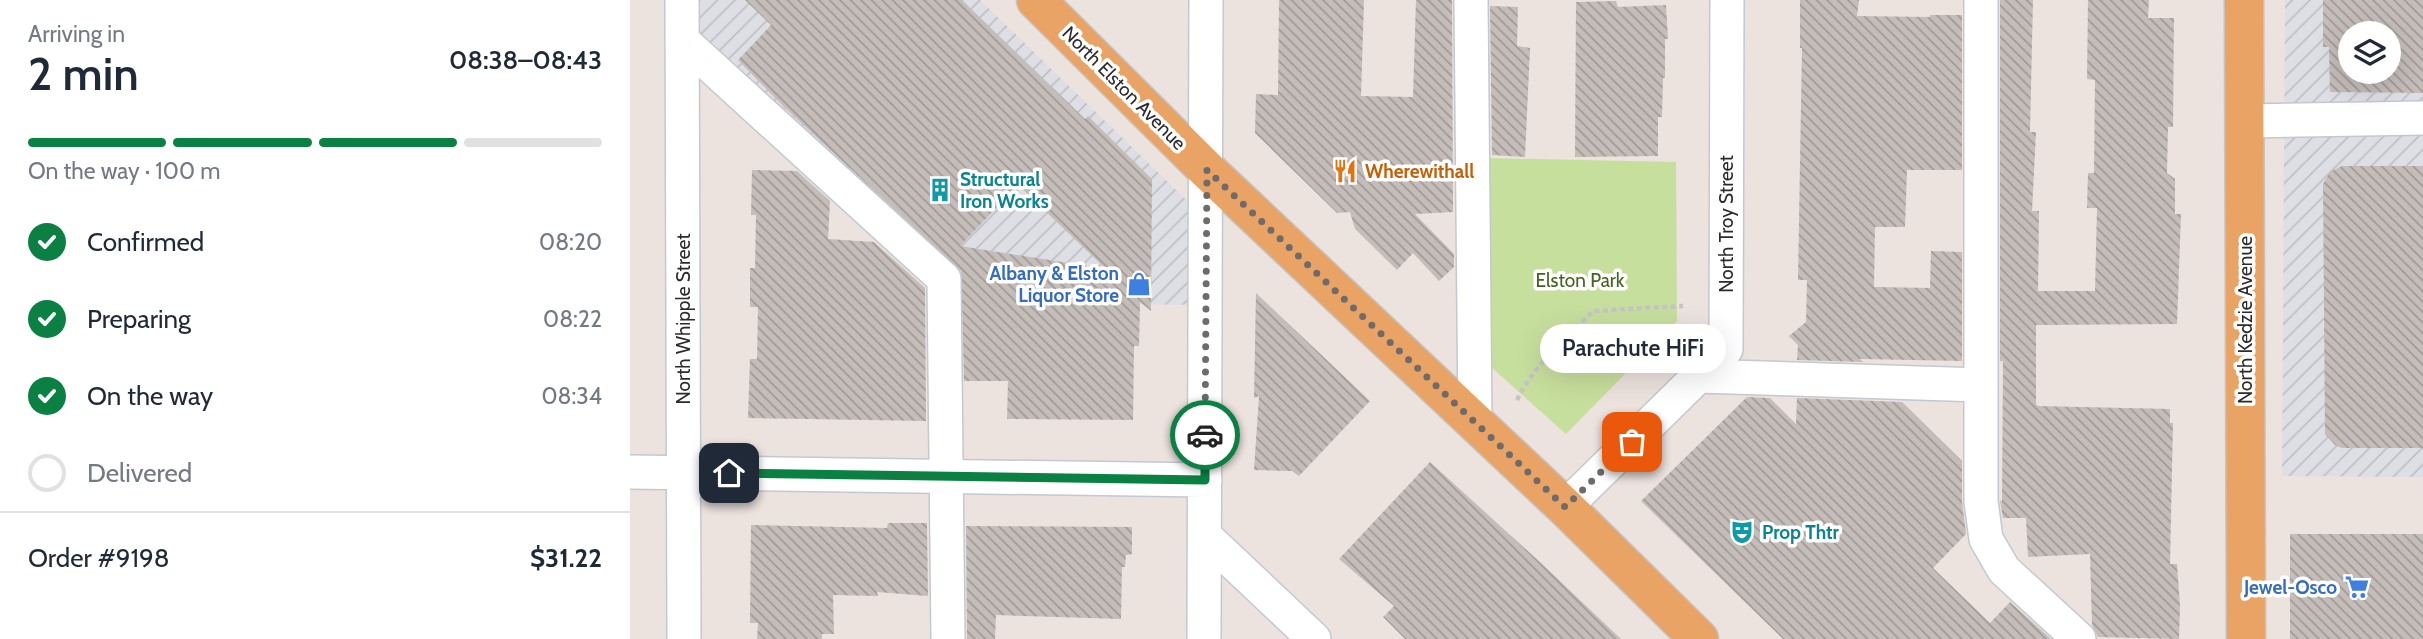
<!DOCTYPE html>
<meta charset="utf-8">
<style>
body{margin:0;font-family:Cabin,sans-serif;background:#f2f2f3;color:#1f2937;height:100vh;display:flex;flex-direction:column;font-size:26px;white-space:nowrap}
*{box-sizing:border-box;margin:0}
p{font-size:23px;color:#747a83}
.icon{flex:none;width:38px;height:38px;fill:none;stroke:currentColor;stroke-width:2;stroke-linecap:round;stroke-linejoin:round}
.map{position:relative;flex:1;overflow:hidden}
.details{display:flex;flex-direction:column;background:#fff;width:630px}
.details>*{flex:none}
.buttons{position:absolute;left:1708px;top:21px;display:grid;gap:14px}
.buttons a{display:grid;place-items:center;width:63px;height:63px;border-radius:50%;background:#fff;box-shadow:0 7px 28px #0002;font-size:35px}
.pin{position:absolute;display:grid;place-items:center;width:60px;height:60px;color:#fff;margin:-30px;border-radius:14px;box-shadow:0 4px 10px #0006}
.courier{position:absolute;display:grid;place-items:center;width:70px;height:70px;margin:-35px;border:5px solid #0b8043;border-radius:50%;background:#fff;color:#222;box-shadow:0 2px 9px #0007}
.bubble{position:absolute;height:49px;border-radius:24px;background:#fff;box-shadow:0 7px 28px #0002;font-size:23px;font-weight:600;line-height:49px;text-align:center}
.overview em{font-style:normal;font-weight:600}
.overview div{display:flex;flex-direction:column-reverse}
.overview{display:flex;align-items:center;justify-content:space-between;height:119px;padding:0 28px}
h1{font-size:46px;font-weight:600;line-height:52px}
.bar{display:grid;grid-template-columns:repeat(4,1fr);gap:10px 7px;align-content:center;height:84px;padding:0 28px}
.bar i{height:9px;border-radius:5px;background:#e0e1e3}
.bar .on{background:#0b8043}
.bar p{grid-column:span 4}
.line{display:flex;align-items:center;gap:18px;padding:0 28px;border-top:2px solid #e0e1e3}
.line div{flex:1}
ol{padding:0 28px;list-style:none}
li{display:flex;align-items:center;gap:21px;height:77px}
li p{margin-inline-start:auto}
li .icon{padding:7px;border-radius:50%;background:#0b8043;color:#fff;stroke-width:4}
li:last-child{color:#747a83}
li i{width:38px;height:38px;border:4px solid #e0e1e3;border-radius:50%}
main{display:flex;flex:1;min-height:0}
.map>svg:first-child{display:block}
</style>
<main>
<section class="details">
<div class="overview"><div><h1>2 min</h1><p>Arriving in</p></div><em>08:38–08:43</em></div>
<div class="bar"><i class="on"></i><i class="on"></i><i class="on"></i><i></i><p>On the way · 100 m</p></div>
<ol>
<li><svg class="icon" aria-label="check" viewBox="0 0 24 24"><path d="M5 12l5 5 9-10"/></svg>Confirmed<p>08:20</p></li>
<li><svg class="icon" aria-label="check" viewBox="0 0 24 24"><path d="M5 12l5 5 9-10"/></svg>Preparing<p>08:22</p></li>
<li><svg class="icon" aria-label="check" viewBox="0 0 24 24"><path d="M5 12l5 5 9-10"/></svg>On the way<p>08:34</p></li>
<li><i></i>Delivered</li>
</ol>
<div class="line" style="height:91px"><div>Order #9198</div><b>$31.22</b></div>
</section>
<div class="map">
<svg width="1793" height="639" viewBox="0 0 1793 639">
<defs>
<pattern id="industrial-furrows" width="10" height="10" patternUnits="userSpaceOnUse" patternTransform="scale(1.75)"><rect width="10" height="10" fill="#dedee5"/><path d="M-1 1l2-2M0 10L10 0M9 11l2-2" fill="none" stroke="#bfbfc5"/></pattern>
<pattern id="building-back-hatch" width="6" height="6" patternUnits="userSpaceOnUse" patternTransform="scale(1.75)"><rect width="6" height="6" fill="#c5bdb9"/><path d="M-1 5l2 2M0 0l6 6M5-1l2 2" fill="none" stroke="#a09a97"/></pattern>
</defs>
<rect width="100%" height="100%" fill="#ece2de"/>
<path fill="url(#industrial-furrows)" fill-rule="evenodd" d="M 52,0 L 350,0 L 573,216 L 574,305 L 310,302 L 311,281 L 52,40 Z
M 1655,0 L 1793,0 L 1793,477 L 1652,476 ZM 1720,33 L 1759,33 L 1759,72 L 1720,72 Z"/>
<path fill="#c7df9d" d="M 852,158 L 1046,162 L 1047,321 L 936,434 L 851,358 Z"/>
<path fill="url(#building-back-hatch)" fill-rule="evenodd" d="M 115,0 L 332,0 L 455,119 L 458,116 L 522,179 L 521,311 L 510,302 L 509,346 L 504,346 L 503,420 L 377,419 L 378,381 L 334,381 L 331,271 L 154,107 L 108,60 L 141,25 ZM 388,185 L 476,269 L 330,246 Z
M 649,0 L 734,0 L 731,96 L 783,97 L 786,0 L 822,0 L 823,212 L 785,214 L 824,254 L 824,267 L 809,281 L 783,253 L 767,270 L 725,229 L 720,212 L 707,213 L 625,133 L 626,94 L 648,95 Z
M 1170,0 L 1229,0 L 1227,16 L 1300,17 L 1300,15 L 1332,15 L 1332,170 L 1277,170 L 1275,227 L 1245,227 L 1244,287 L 1300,288 L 1301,251 L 1332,252 L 1332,361 L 1229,359 L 1233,362 L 1167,360 L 1168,345 L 1159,336 L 1176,322 L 1177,280 L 1168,280 L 1172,48 L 1170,48 Z
M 1370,0 L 1403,0 L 1400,132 L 1406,132 L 1402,211 L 1409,211 L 1408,291 L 1465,291 L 1467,208 L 1457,208 L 1458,173 L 1464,173 L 1465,80 L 1457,79 L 1458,0 L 1519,0 L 1518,18 L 1544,18 L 1543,127 L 1538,127 L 1537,173 L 1545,179 L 1545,214 L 1551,214 L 1547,324 L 1406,325 L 1406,404 L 1408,406 L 1540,409 L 1540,423 L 1543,423 L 1540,564 L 1547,564 L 1550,606 L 1549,639 L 1468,637 L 1462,625 L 1460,554 L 1398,557 L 1396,518 L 1373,518 L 1370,500 L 1372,502 L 1373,361 L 1370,361 Z
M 1693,0 L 1793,0 L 1793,93 L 1700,92 L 1699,47 L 1693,47 ZM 1720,33 L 1759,33 L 1759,72 L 1720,72 Z
M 986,1 L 988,7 L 1036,5 L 1038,39 L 1035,39 L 1035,78 L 1033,78 L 1032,117 L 1028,117 L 1028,156 L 945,157 L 946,2 Z
M 860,6 L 888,7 L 887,46 L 900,48 L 895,157 L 862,155 Z
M 1712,166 L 1793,166 L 1793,448 L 1712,448 L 1705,445 L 1695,434 L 1693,184 L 1700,172 Z
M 122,170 L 167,171 L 200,201 L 198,239 L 244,242 L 295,288 L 296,421 L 118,418 L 120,359 L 127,359 L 128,307 L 120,307 L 120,268 L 125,268 L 126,215 L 121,215 Z
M 626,293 L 740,401 L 669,476 L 662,471 L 624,470 L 629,396 L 624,398 Z
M 1117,397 L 1140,398 L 1166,424 L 1167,398 L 1272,402 L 1332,461 L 1332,501 L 1336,534 L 1303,568 L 1360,623 L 1380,602 L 1421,639 L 1153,639 L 1011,501 Z
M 800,462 L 912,564 L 991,639 L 775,639 L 753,617 L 764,606 L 709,559 Z
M 258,523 L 297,523 L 298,596 L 247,592 L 248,596 L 203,595 L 204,634 L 192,634 L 192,639 L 127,639 L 128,623 L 120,623 L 121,525 L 257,528 Z
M 336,526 L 502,527 L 502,554 L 496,555 L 495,567 L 492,567 L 491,619 L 366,615 L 365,639 L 337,639 Z
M 1660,534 L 1793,534 L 1793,639 L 1660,639 Z"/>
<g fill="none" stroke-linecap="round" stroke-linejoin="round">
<g stroke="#c2c9d1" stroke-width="36">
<path id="minor" d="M 52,0 L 54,639
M 841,0 L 845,422
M 1351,0 L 1351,501 L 1356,539 L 1374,570 L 1449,639
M 52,40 L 314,279 L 318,639
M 1615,121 L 1793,118
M 1068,376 L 1351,385
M 0,472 L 575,480
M 935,507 L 1096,349 L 1097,0
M 575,536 L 684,639
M 574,639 L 576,0"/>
</g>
<g stroke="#c4c4c4" stroke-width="41">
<path id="major" d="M 406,0 L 577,170 L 935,507 L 1069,639
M 1614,0 L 1616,639"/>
</g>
<path stroke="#c4c4c4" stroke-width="4.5" stroke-dasharray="5 3.5" stroke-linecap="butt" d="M 887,400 C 904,365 936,338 963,311 L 1053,306"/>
<use href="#minor" stroke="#fff" stroke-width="33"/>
<use href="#major" stroke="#e9a465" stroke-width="38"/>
</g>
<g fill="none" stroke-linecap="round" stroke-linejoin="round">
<path stroke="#6f6b6a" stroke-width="7" stroke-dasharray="0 12.6" d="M 575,435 L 577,170 L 935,507 L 1002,442"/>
<path stroke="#0b8043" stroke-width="9" d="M 99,473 L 575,480 L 575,435"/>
</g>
<defs>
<g id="restaurant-bare" transform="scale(1.89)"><path d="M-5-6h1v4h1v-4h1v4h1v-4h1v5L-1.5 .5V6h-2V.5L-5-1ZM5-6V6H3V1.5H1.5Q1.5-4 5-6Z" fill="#e8710a" stroke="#fff" stroke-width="2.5" paint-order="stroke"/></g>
<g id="building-bare" transform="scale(1.89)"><path d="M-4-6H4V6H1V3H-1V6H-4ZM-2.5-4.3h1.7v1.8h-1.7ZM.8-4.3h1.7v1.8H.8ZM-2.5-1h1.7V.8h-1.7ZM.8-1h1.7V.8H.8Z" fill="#0f9aa8" stroke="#fff" stroke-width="2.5" paint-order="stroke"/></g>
<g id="shop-bare" transform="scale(1.89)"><path d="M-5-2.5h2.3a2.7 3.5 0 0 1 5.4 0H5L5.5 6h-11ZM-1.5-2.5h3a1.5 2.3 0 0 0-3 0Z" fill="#3f7fe0" stroke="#fff" stroke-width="2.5" paint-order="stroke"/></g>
<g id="theatre-bare" transform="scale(1.89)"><path d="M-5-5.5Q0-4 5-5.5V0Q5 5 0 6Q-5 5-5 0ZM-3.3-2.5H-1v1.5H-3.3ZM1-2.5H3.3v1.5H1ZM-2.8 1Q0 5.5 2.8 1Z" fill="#0f9aa8" stroke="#fff" stroke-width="2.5" paint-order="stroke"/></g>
<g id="supermarket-bare" transform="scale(1.89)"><path d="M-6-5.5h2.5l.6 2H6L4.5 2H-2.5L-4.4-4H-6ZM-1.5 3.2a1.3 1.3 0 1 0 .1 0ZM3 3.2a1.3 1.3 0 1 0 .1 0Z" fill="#3f7fe0" stroke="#fff" stroke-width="2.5" paint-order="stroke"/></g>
</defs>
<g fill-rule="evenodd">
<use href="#restaurant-bare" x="715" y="171"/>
<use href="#building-bare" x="310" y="190"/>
<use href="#shop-bare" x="509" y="284"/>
<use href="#theatre-bare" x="1112" y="532"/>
<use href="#supermarket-bare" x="1727" y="587"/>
</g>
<g text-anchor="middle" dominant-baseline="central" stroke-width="7" stroke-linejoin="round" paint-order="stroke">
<g font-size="19" fill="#2b2b2b" stroke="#fff">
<text transform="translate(494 88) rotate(45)">North Elston Avenue</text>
<text transform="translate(1096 224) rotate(-90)">North Troy Street</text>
<text transform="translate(53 319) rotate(-90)">North Whipple Street</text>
<text transform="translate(1615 320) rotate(-90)">North Kedzie Avenue</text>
</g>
<g font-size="19" font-weight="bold" fill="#c56008" stroke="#fff" text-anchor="start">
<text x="735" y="171">Wherewithall</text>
</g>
<g font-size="19" font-weight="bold" fill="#0d838f" stroke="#fff" text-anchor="start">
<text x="330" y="179">Structural<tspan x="330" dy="22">Iron Works</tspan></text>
<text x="1132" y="532">Prop Thtr</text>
</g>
<g font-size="19" font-weight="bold" fill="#366cbe" stroke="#fff" text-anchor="end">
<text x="489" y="273">Albany &amp; Elston<tspan x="489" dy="22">Liquor Store</tspan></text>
<text x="1707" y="587">Jewel-Osco</text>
</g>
<g font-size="19" fill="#41641e" stroke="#fff">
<text x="950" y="280">Elston Park</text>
</g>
</g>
</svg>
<div class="buttons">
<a><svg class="icon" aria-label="layers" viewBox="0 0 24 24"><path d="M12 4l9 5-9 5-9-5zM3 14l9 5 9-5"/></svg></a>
</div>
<div class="pin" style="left:1002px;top:442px;background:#ea580c"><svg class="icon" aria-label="bag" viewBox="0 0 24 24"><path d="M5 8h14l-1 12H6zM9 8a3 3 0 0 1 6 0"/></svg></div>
<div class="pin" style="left:99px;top:473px;background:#1f2937"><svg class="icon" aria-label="home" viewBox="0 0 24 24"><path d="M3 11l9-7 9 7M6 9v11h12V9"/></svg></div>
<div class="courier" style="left:575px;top:435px"><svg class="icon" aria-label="car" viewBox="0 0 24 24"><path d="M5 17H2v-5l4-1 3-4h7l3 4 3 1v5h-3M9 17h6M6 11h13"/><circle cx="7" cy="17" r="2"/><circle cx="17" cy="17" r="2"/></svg></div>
<div class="bubble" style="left:910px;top:324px;width:186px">Parachute HiFi</div>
</div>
</main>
